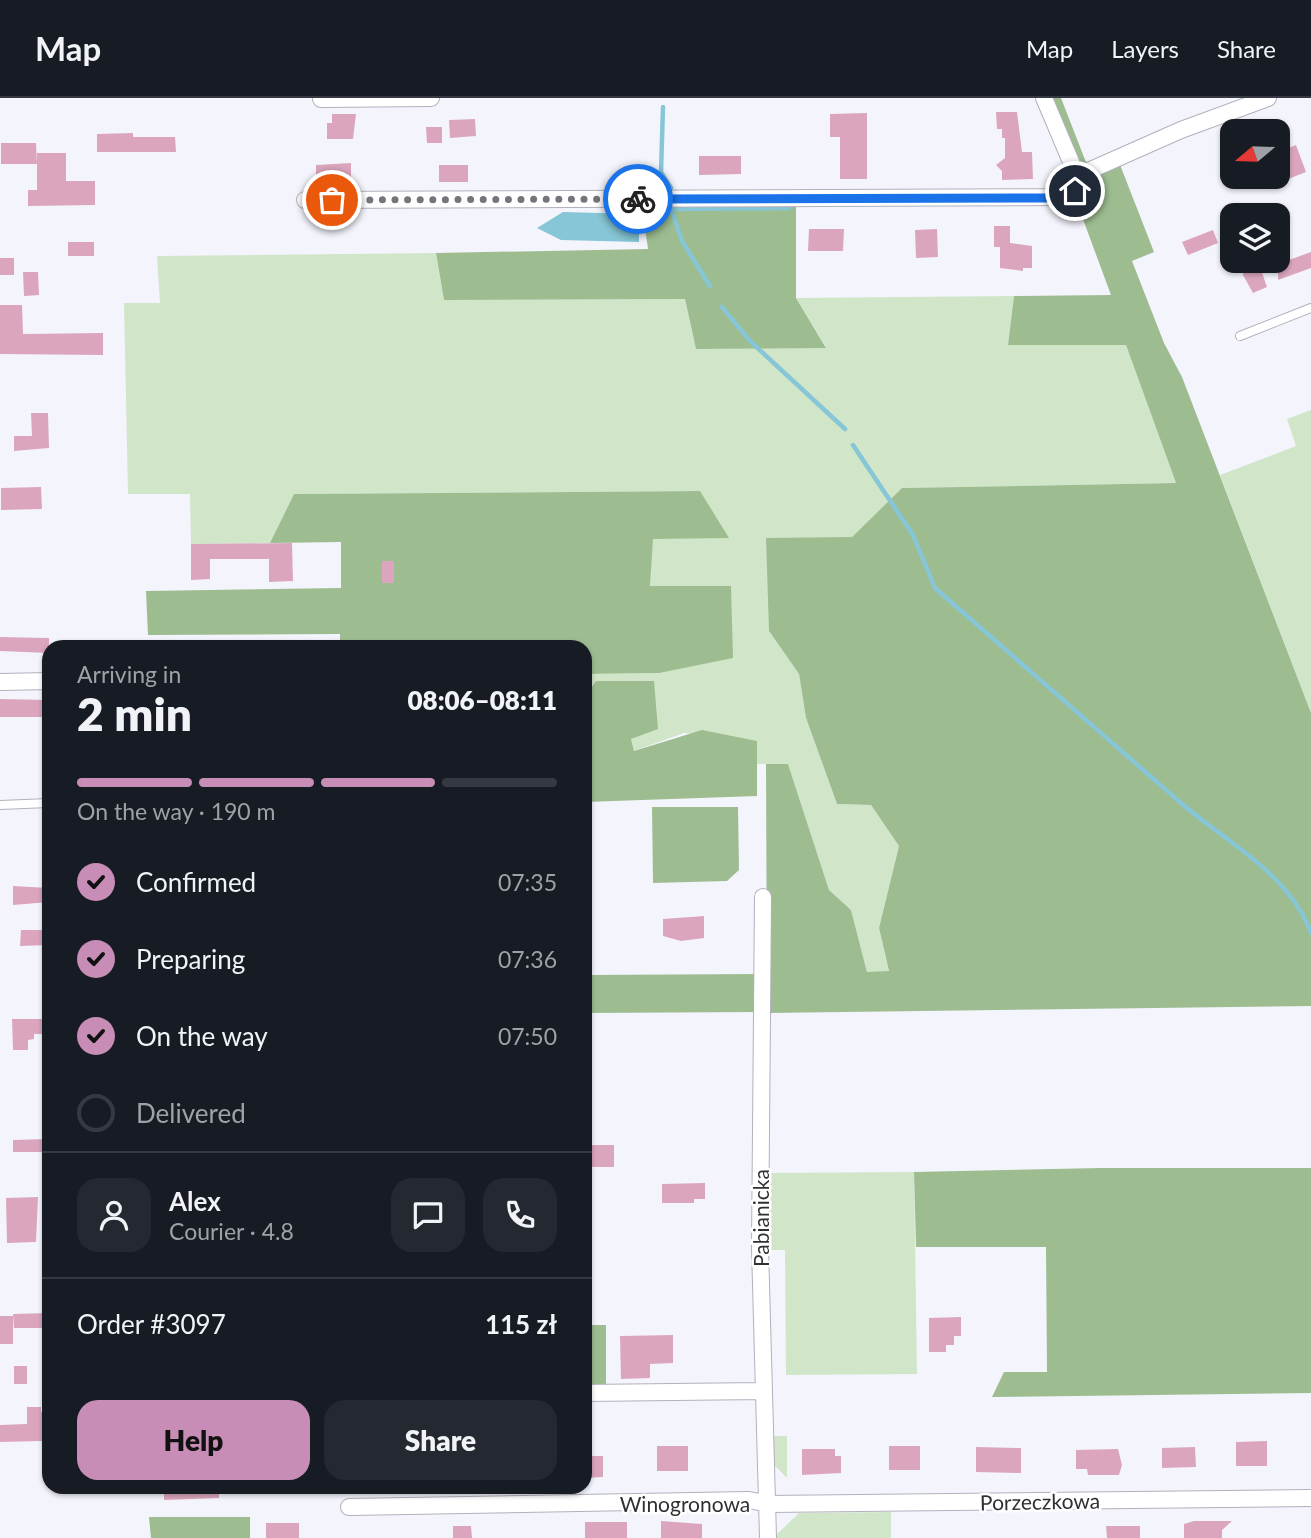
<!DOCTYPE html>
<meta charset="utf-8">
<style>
body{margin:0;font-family:Lato,sans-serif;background:#242831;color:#f1f3f6;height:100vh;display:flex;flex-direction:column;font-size:26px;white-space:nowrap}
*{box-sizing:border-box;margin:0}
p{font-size:23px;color:#9ea1a6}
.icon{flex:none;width:38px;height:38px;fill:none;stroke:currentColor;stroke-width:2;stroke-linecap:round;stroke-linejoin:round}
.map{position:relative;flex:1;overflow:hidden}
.drawer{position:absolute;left:42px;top:542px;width:550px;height:854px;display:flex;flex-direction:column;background:#171b24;border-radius:21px;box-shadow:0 2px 5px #0004}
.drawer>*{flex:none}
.needle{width:46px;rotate:251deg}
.fabs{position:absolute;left:1220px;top:21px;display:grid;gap:14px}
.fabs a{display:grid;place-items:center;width:70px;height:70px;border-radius:14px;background:#171b24;box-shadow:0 2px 5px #0004;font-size:35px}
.pin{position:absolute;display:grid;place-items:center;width:60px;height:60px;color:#fff;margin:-30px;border:4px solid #fff;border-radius:50%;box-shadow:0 2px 7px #0007}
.courier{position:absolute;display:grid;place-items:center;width:70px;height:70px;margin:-35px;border:5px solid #1a73e8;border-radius:50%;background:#fff;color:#222;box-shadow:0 2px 9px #0007}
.summary em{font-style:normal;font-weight:800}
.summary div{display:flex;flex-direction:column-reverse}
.summary{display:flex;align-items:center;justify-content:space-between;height:119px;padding:0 35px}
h1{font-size:46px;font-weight:800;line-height:52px}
.bar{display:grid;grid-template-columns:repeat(4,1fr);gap:10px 7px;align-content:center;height:84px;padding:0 35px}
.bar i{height:9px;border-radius:5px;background:#363941}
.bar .current{background:#c88db6}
.bar p{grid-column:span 4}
.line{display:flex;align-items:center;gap:18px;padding:0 35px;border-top:2px solid #363941}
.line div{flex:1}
.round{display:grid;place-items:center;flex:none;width:74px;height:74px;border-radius:21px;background:#242831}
ol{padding:0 35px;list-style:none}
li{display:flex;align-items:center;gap:21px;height:77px}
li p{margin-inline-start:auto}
li .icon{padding:7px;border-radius:50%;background:#c88db6;color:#111;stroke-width:4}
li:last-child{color:#9ea1a6}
li i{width:38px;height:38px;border:4px solid #363941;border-radius:50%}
.action{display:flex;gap:14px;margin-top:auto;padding:14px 35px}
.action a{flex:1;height:80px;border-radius:21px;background:#c88db6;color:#111;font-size:28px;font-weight:800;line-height:80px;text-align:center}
.action a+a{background:#242831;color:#f1f3f6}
header{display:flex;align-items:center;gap:42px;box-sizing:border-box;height:98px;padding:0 35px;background:#171b24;border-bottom:2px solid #363941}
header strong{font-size:33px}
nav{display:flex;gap:38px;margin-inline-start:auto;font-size:24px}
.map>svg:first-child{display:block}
</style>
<header>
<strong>Map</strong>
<nav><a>Map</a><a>Layers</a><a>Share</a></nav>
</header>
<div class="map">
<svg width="1311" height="1440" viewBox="0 0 1311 1440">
<rect width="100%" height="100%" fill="#f4f4fd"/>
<path fill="#d1e6c9" d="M 436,155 L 444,202 L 685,201 L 696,251 L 826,249 L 796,200 L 1014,198 L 1008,247 L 1126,247 L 1176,385 L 902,390 L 852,439 L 769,533 L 799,576 L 806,620 L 837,706 L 871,707 L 899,748 L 879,830 L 889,874 L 867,874 L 851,812 L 829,792 L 788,666 L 757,666 L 757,643 L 684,635 L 634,653 L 631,641 L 596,583 L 585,598 L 585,576 L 659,575 L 650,489 L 652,441 L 700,393 L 294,396 L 270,445 L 191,446 L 190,396 L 128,396 L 124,205 L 160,205 L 157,158 Z
M 1311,312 L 1311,615 L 1220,377 L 1296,348 L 1287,321 Z
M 914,1074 L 917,1276 L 786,1277 L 785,1152 L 764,1152 L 765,1075 Z
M 770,1338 L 787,1338 L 787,1380 L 771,1364 Z
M 891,1414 L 891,1440 L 773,1440 L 799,1415 Z"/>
<path fill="#9dbd91" d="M 1044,0 L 1061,0 L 1089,72 L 1117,59 L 1154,154 L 1132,163 L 1164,245 L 1182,279 L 1311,615 L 1311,908 L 767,915 L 766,666 L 788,666 L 829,792 L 851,812 L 867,874 L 889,873 L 879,830 L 899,748 L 871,707 L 837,706 L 806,620 L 799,576 L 769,533 L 766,440 L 852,439 L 902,390 L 1176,385 L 1126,247 L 1008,247 L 1014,198 L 1111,197 L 1077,105 L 1065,105 L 1075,93 Z
M 796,107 L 796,200 L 826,250 L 696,251 L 685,201 L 444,202 L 436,155 L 648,151 L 642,109 Z
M 700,393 L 729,440 L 653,441 L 650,488 L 731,488 L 733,560 L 659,575 L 585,576 L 584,550 L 340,550 L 340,536 L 148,537 L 146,493 L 341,490 L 341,444 L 270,445 L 294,396 Z
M 596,583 L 654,583 L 658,631 L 631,641 L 634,653 L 702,632 L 757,643 L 757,698 L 585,704 L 585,598 Z
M 652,709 L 738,709 L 739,772 L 727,783 L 653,785 Z
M 759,876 L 758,914 L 585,915 L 584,877 Z
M 1101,1070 L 1311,1070 L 1311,1295 L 992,1299 L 1004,1274 L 1047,1274 L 1046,1149 L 916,1149 L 914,1074 Z
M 584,1227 L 606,1227 L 606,1290 L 585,1290 Z
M 149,1419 L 250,1419 L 250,1440 L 151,1440 Z"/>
<path fill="#86c6d6" d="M 563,114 L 639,116 L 639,144 L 561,142 L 537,130 Z"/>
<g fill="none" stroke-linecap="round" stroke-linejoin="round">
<path stroke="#86c6d6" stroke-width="4.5" d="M 663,9 L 661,74 L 671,90
M 710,188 L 682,143 L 671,111 L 789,110
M 722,209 L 750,243 L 845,331
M 853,347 L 913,437 L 935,490 C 1017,561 1099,633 1181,705 C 1227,745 1289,775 1311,835"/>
</g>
<path fill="#dba6bd" d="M 996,14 L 1017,14 L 1022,54 L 1032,54 L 1033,81 L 1002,82 L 1002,73 L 996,67 L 1005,60 L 1005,40 L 1002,40 L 1002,31 L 997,31 Z
M 867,15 L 867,81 L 840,81 L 840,39 L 830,39 L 830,16 Z
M 332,16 L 356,16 L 353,41 L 327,41 L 327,25 L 332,25 Z
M 475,21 L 476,38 L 450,40 L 449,22 Z
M 426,29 L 442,29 L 442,45 L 427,45 Z
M 133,35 L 133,39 L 175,39 L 176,54 L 97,54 L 97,36 Z
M 1,45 L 36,45 L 37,66 L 1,66 Z
M 1296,47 L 1306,74 L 1278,85 L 1278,54 Z
M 37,55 L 66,55 L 66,83 L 95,83 L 95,107 L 28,108 L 28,92 L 37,92 Z
M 699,58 L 741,58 L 741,76 L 699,77 Z
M 351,65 L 351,83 L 316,82 L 316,67 Z
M 439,67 L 468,67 L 468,84 L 439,84 Z
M 994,128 L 1010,128 L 1010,145 L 1032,148 L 1032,170 L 1023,170 L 1023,173 L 1000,170 L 1000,149 L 994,149 Z
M 809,131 L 844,131 L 843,153 L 808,153 Z
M 937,131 L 938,159 L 916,160 L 915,132 Z
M 1213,132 L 1218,145 L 1188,157 L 1182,144 Z
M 68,144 L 94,144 L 94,158 L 68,158 Z
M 1311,154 L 1311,170 L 1278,182 L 1278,166 Z
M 0,160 L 14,160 L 14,177 L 0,177 Z
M 1258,163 L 1267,189 L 1253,195 L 1243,177 L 1243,169 Z
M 23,174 L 38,174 L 39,197 L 24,198 Z
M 0,207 L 22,207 L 23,236 L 103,235 L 103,257 L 0,256 Z
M 31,315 L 48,315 L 49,350 L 14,353 L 14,338 L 32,338 Z
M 41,389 L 42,411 L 1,412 L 1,390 Z
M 292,445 L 293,483 L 269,484 L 269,461 L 210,461 L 210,481 L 191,482 L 191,446 Z
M 382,463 L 394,463 L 394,485 L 382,485 Z
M 0,539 L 49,540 L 49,555 L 0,553 Z
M 0,601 L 49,602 L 49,619 L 0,619 Z
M 13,788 L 49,790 L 49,804 L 13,807 Z
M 704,818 L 704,840 L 681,843 L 663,838 L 663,821 Z
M 21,832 L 48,832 L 49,847 L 20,848 Z
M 12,921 L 49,921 L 49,936 L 34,936 L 34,941 L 28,942 L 28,952 L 13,952 Z
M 49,1041 L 49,1054 L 13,1054 L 13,1042 Z
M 586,1047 L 614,1047 L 614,1069 L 586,1069 Z
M 705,1085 L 705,1101 L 694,1101 L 694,1105 L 662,1105 L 662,1086 Z
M 38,1099 L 36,1144 L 7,1145 L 6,1100 Z
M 49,1215 L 49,1230 L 14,1230 L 13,1216 Z
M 0,1218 L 13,1218 L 13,1246 L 0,1246 Z
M 961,1219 L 961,1238 L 954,1238 L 954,1247 L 946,1247 L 946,1254 L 929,1254 L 929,1220 Z
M 673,1237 L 673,1265 L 650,1266 L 650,1280 L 621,1281 L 620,1238 Z
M 14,1268 L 27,1268 L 27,1286 L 14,1286 Z
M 27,1309 L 41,1309 L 41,1314 L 49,1314 L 49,1338 L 42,1339 L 42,1343 L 0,1344 L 0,1327 L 27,1326 Z
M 1267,1343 L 1267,1368 L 1236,1368 L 1236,1344 Z
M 657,1348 L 688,1348 L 688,1373 L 657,1373 Z
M 889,1348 L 920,1348 L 920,1372 L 889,1372 Z
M 976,1349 L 1021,1350 L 1021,1375 L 976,1374 Z
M 1195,1349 L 1196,1369 L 1162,1370 L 1162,1350 Z
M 802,1351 L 835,1351 L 835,1358 L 841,1358 L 841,1375 L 802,1377 Z
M 1118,1351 L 1122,1367 L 1119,1377 L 1088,1377 L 1087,1371 L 1076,1371 L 1076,1352 Z
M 584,1358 L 603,1358 L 603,1379 L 584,1380 Z
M 164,1390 L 219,1390 L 219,1400 L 164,1402 Z
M 661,1423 L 702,1426 L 702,1440 L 661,1440 Z
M 1194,1423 L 1232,1423 L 1222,1432 L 1222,1440 L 1184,1440 L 1184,1426 Z
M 585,1424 L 627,1424 L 627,1440 L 585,1440 Z
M 266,1425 L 299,1425 L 299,1440 L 266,1440 Z
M 453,1428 L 471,1428 L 472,1440 L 453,1440 Z
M 1106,1428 L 1140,1428 L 1140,1440 L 1107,1440 Z"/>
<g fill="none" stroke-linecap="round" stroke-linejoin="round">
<g stroke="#b2b1bc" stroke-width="10">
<path id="service" d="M 1240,238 L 1311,210
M 0,707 L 49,705"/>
</g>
<g stroke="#b2b1bc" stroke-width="18">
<path id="minor" d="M 321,1 L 431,0
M 1077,78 L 1181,32 L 1268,0
M 305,102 L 1068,99 L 1075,93 L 1077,78 L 1044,0
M 0,584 L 49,583
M 763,799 L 760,1150 L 768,1440
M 584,1295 L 762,1293
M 349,1409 L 749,1402 L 769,1406 L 1311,1400"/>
</g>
<use href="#service" stroke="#fff" stroke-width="8"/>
<use href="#minor" stroke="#fff" stroke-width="16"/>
</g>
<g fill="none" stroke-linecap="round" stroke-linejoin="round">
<path stroke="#75747a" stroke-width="7" stroke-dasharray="0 12.6" d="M 332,102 L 638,101"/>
<path stroke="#1a73e8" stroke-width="9" d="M 638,101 L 1053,100 L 1068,99 L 1075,93"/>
</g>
<g text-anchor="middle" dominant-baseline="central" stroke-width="5" stroke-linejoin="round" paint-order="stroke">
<g font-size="21" fill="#302f34" stroke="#fff">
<text transform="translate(760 1120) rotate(-90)">Pabianicka</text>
<text transform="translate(1040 1403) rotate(-1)">Porzeczkowa</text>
<text x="685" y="1405">Winogronowa</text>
</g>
</g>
</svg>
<div class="fabs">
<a><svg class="needle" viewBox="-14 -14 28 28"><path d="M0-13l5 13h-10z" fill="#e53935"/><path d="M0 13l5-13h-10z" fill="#9ea1a6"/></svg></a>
<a><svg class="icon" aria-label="layers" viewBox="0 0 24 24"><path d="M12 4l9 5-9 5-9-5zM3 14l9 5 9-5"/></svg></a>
</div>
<div class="pin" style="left:332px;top:102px;background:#ea580c"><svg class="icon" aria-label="bag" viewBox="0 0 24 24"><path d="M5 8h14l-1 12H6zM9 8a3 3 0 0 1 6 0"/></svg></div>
<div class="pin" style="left:1075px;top:93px;background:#1f2937"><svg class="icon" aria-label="home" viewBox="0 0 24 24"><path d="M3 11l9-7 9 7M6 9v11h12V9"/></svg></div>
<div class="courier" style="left:638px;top:101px"><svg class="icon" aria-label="bike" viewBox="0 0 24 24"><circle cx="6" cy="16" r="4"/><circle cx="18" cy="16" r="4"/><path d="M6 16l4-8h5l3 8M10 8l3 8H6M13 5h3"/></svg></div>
<section class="drawer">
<div class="summary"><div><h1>2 min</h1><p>Arriving in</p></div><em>08:06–08:11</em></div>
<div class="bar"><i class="current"></i><i class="current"></i><i class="current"></i><i></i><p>On the way · 190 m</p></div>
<ol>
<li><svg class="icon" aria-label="check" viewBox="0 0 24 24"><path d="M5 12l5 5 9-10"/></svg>Confirmed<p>07:35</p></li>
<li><svg class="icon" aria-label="check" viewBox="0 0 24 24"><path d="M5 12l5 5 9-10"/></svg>Preparing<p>07:36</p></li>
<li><svg class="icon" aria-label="check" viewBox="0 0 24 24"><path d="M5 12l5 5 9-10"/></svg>On the way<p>07:50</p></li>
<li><i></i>Delivered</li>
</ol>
<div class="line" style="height:126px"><a class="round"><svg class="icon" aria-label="person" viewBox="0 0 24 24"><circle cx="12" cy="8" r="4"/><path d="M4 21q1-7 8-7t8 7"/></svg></a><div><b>Alex</b><p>Courier · 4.8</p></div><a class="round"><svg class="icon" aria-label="chat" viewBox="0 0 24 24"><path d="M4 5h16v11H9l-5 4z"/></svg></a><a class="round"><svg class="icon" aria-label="phone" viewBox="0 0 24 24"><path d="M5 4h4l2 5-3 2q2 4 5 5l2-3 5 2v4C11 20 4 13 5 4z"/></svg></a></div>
<div class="line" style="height:91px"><div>Order #3097</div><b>115 zł</b></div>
<div class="action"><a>Help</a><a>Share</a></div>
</section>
</div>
